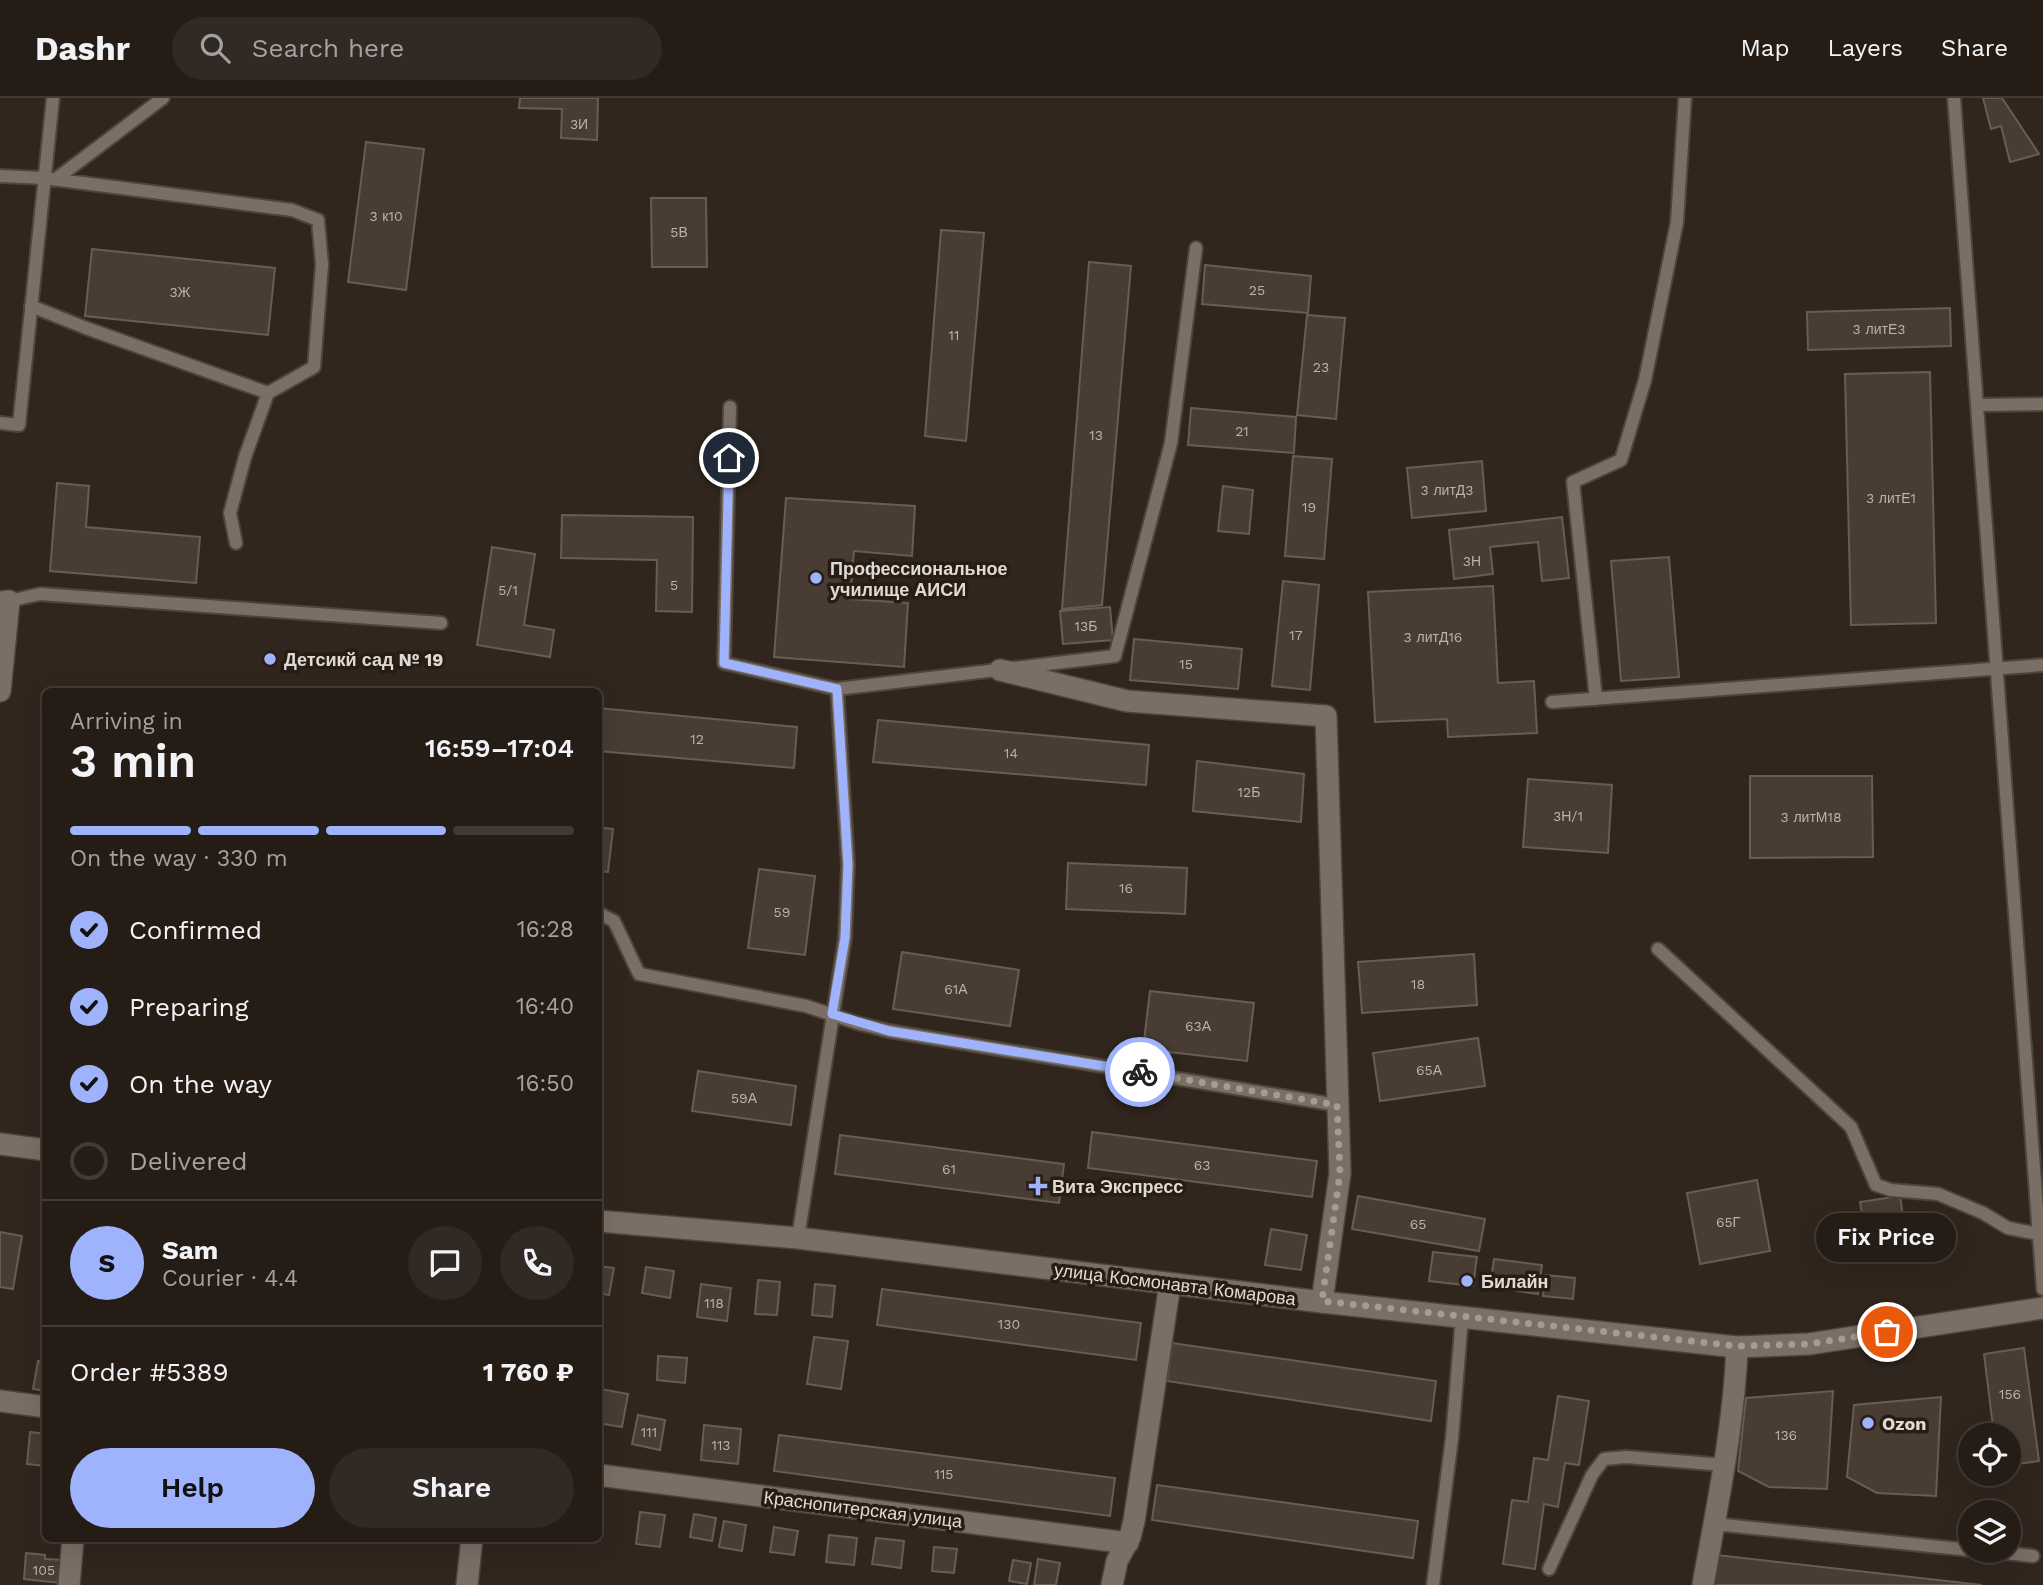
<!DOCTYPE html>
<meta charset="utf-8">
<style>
body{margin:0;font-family:"Work Sans",sans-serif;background:#312923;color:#f1f3f6;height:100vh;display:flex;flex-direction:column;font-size:26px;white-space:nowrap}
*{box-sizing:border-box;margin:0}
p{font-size:23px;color:#a3a1a1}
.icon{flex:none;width:38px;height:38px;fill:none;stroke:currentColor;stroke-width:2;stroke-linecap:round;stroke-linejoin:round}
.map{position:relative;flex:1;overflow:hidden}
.side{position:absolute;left:42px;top:590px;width:560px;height:854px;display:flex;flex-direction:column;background:#251c16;border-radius:10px;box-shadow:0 7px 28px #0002,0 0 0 2px #423a35}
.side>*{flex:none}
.tools{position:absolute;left:1958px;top:1325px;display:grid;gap:14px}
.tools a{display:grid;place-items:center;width:63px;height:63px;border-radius:50%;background:#251c16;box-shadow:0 7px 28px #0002,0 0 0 2px #423a35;font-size:35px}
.pin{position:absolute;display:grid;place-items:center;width:60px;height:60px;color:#fff;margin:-30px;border:4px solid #fff;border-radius:50%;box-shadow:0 2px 7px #0007}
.courier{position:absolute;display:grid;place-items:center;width:70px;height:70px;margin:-35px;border:5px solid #9fb3fd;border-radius:50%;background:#fff;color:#222;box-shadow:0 2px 9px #0007}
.bubble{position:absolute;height:49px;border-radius:24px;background:#251c16;box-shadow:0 7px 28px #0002,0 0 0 2px #423a35;font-size:23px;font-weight:600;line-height:49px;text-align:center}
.head em{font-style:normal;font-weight:600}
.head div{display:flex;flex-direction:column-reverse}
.head{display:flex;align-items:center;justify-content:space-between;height:119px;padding:0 28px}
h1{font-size:46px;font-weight:600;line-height:52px}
.bar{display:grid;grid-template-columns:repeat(4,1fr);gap:10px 7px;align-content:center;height:84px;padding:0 28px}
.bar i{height:9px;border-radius:5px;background:#423a35}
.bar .selected{background:#9fb3fd}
.bar p{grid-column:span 4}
.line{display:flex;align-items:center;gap:18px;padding:0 28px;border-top:2px solid #423a35}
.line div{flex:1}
.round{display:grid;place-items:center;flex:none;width:74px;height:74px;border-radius:37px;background:#312923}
ol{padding:0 28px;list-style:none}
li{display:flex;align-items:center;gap:21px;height:77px}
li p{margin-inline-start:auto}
li .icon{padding:7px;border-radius:50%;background:#9fb3fd;color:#111;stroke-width:4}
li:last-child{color:#a3a1a1}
li i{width:38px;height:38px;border:4px solid #423a35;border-radius:50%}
.cta{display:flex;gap:14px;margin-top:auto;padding:14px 28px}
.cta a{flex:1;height:80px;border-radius:42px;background:#9fb3fd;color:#111;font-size:28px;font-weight:600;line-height:80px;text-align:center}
.cta a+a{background:#312923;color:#f1f3f6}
header{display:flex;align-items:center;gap:42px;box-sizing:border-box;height:98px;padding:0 35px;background:#251c16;border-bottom:2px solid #423a35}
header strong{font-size:33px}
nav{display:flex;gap:38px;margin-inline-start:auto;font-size:24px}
.search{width:490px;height:63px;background:#312923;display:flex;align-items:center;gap:18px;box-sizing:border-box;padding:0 24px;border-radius:38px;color:#a3a1a1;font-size:26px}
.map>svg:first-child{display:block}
</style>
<header>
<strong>Dashr</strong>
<div class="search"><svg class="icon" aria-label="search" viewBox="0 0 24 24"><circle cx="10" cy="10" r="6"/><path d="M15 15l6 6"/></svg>Search here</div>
<nav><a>Map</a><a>Layers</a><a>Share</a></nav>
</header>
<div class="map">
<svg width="2043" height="1487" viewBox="0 0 2043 1487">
<rect width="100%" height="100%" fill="#31261e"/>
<path fill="#483c33" stroke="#695d53" stroke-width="2" d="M 520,0 L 598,0 L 597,42 L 561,40 L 562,11 L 519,10 Z
M 1983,0 L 2002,0 L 2039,56 L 2010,64 L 2001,28 L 1991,31 Z
M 366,44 L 424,51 L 406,192 L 348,184 Z
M 651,100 L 706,100 L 707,169 L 652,169 Z
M 941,132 L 984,135 L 966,343 L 925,338 Z
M 92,151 L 275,170 L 268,237 L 85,218 Z
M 1089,164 L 1131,168 L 1102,507 L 1062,511 Z
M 1205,167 L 1311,178 L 1308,215 L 1202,206 Z
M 1950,210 L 1951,248 L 1808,252 L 1807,214 Z
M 1307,217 L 1345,220 L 1336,321 L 1297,317 Z
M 1930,274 L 1936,525 L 1851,527 L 1845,276 Z
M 1191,310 L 1296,319 L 1294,355 L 1188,347 Z
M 1293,358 L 1332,361 L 1324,461 L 1285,458 Z
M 1482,363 L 1486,413 L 1412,420 L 1407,370 Z
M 57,385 L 89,388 L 86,429 L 200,439 L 196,485 L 50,473 Z
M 1223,388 L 1253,392 L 1249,436 L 1218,433 Z
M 786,400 L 915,408 L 912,458 L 854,453 L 850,501 L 908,505 L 904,569 L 774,559 Z
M 562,417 L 693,419 L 692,514 L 656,513 L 657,462 L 561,460 Z
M 1562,419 L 1569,480 L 1542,483 L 1538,444 L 1490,449 L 1493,476 L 1454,481 L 1449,432 Z
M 492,449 L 535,456 L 524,527 L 554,532 L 550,559 L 477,547 Z
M 1669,459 L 1679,579 L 1621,583 L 1611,463 Z
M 1283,483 L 1319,487 L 1310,592 L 1272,588 Z
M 1493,488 L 1498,585 L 1534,583 L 1537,635 L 1448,639 L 1447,621 L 1375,624 L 1368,494 Z
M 1110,509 L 1113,542 L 1063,546 L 1060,513 Z
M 1134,541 L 1242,551 L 1238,591 L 1130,582 Z
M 598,610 L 797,629 L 794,670 L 598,653 Z
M 878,622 L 1149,647 L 1146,687 L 873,664 Z
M 1197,663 L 1304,676 L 1301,724 L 1193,713 Z
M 1750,678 L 1872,678 L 1873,759 L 1750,760 Z
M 1528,681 L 1612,687 L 1608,755 L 1523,749 Z
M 598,729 L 613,731 L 608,774 L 598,773 Z
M 1068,765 L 1187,770 L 1185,816 L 1066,811 Z
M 759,771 L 815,778 L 805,857 L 748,850 Z
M 902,854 L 1019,872 L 1010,928 L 893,911 Z
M 1474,856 L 1477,907 L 1362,915 L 1358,864 Z
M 1150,893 L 1254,905 L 1247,963 L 1143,951 Z
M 1478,940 L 1485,988 L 1380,1003 L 1373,955 Z
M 698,973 L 796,988 L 791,1027 L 692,1013 Z
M 1092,1034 L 1317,1063 L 1312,1099 L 1088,1070 Z
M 840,1037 L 1064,1066 L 1059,1105 L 835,1076 Z
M 1757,1082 L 1770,1153 L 1700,1166 L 1687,1095 Z
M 1358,1098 L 1485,1121 L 1479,1153 L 1352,1131 Z
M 1900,1098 L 1906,1139 L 1867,1145 L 1860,1104 Z
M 1271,1131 L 1307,1137 L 1301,1172 L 1265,1167 Z
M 0,1134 L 22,1138 L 13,1191 L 0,1189 Z
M 1433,1154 L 1477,1159 L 1473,1188 L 1429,1183 Z
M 1494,1161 L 1542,1167 L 1538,1196 L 1490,1189 Z
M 598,1168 L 614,1170 L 609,1197 L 598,1195 Z
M 646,1169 L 674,1173 L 670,1200 L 642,1195 Z
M 1545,1177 L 1575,1180 L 1573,1201 L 1543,1198 Z
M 758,1182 L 780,1184 L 777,1217 L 755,1216 Z
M 701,1186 L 731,1190 L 727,1223 L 697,1219 Z
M 815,1186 L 835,1188 L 832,1219 L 812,1217 Z
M 882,1191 L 1141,1225 L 1136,1262 L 877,1227 Z
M 814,1239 L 848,1243 L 841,1291 L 807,1286 Z
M 1172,1245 L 1436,1283 L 1431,1323 L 1167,1283 Z
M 2024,1250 L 2039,1363 L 2009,1367 L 2009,1337 L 1994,1337 L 1984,1256 Z
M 658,1258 L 687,1260 L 685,1285 L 657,1282 Z
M 38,1263 L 46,1264 L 46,1293 L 33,1291 Z
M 601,1291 L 628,1296 L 622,1329 L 598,1325 L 598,1307 Z
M 1833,1293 L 1827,1391 L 1769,1389 L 1738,1373 L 1746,1300 Z
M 1558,1298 L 1589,1303 L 1579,1367 L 1565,1365 L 1558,1409 L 1544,1406 L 1535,1471 L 1503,1466 L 1512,1402 L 1528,1404 L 1534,1360 L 1548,1362 Z
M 1941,1299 L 1936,1398 L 1877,1395 L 1847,1379 L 1854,1307 Z
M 638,1317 L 665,1322 L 660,1352 L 632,1346 Z
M 704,1327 L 741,1331 L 738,1366 L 701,1362 Z
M 30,1334 L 46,1336 L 46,1368 L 27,1366 Z
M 779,1337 L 1115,1380 L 1110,1418 L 774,1373 Z
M 1157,1387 L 1418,1423 L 1413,1460 L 1152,1422 Z
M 640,1414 L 665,1417 L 660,1449 L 636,1446 Z
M 694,1416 L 716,1420 L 712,1443 L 690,1439 Z
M 724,1423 L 746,1427 L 742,1453 L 719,1449 Z
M 774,1429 L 798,1433 L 794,1457 L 770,1454 Z
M 829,1437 L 857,1440 L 854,1467 L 826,1464 Z
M 876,1440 L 904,1443 L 901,1470 L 872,1466 Z
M 934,1449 L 957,1451 L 954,1475 L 932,1473 Z
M 26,1455 L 45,1457 L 45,1461 L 63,1462 L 61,1485 L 24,1481 Z
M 1717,1457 L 1982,1487 L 1713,1487 Z
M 1038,1461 L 1060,1465 L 1056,1487 L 1034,1487 Z
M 1013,1462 L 1031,1465 L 1027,1486 L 1009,1483 Z"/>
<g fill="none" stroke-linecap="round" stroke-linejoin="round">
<g stroke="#4d443c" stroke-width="16">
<path id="service" d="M 1954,0 L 2043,1191
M 0,78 L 44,80 L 292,112 L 318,122 L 322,167 L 314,269 L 268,295
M 56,81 L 163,0
M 31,208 L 86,230 L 268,295 L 245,359 L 230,415 L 236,445
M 1977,307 L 2043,306
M 730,309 L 724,565 L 837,591
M 0,325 L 19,327 L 53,0
M 9,503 L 40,496 L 441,525
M 1596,601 L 1573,384 L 1621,362 L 1645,282 L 1677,124 L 1685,0
M 1552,604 L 2043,567
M 598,815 L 614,823 L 639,876 L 806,908 L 857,925 L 889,933 L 1337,1007
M 1658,851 L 1851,1029 L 1876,1087 L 1891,1092 L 1938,1096 L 1983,1115 L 2008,1130 L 2039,1136
M 798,1140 L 845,840 L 848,767 L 837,591 L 1115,558 L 1171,345 L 1196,150
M 1714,1426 L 1970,1452
M 1978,1452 L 2033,1458
M 1549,1471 L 1592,1377 L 1604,1361 L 1626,1359 L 1725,1367
M 1433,1487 L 1452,1340 L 1462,1219"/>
</g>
<g stroke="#4d443c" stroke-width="24">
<path id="minor" d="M 0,504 L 9,503 L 0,593
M 1000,572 L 1127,603 L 1326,618 L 1340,1075 L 1322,1204
M 0,1303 L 46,1309
M 598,1377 L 1128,1445
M 69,1487 L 73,1440
M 467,1487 L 472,1440
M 1112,1487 L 1117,1463 L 1130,1439 L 1134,1423 L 1170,1186
M 1703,1487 C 1717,1408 1734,1329 1737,1249"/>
</g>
<g stroke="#4d443c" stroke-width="24">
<path id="secondary" d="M 0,1046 L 46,1052
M 598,1123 L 798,1140 L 1322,1204 L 1737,1249 L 1809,1246 L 2043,1210"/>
</g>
<use href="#service" stroke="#7b6f65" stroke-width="12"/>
<use href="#minor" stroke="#7b6f65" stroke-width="21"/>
<use href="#secondary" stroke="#7b6f65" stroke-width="21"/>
</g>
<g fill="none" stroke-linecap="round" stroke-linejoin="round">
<path stroke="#a39b94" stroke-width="7" stroke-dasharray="0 12.6" d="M 1140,974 L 1337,1007 L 1340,1075 L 1322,1203 L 1737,1248 L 1809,1246 L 1887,1234"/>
<path stroke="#9fb3fd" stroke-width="9" d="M 729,360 L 724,565 L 837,591 L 848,767 L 845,840 L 832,916 L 889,933 L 1140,974"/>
</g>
<g fill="#9fb3fd" stroke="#271d14" stroke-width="2.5">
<circle cx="816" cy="480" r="7"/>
<circle cx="270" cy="561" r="7"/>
<path d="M1034.5 1077.5h7v7h7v7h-7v7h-7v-7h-7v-7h7z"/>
<circle cx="1467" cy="1183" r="7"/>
<circle cx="1868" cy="1325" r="7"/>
</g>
<g text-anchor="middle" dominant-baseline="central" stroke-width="7" stroke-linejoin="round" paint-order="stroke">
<g font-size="14" fill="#bbb2ac">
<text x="579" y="26">3И</text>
<text x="386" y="118">3 к10</text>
<text x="679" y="134">5В</text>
<text x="1257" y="192">25</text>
<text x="180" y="194">3Ж</text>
<text x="1879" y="231">3 литЕ3</text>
<text x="954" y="237">11</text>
<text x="1321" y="269">23</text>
<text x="1242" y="333">21</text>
<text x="1096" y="337">13</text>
<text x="1447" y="392">3 литД3</text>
<text x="1891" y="400">3 литЕ1</text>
<text x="1309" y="409">19</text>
<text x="1472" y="463">3Н</text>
<text x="674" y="487">5</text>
<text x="508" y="492">5/1</text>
<text x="1086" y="528">13Б</text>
<text x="1296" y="537">17</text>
<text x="1433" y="539">3 литД16</text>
<text x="1186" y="566">15</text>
<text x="697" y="641">12</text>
<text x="1011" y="655">14</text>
<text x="1249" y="694">12Б</text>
<text x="1568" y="718">3Н/1</text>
<text x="1811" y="719">3 литМ18</text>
<text x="1126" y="790">16</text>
<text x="782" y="814">59</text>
<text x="1418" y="886">18</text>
<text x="956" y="891">61А</text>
<text x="1198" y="928">63А</text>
<text x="1429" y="972">65А</text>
<text x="744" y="1000">59А</text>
<text x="1202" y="1067">63</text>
<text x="949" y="1071">61</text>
<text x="1728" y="1124">65Г</text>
<text x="1418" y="1126">65</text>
<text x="714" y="1205">118</text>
<text x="1009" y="1226">130</text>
<text x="2010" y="1296">156</text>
<text x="649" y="1334">111</text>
<text x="1786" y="1337">136</text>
<text x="721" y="1347">113</text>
<text x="944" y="1376">115</text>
<text x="44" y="1472">105</text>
</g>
<g font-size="18" font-weight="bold" fill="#e1dad4" stroke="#271d14" text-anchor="start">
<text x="830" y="470">Профессиональное<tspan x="830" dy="21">училище АИСИ</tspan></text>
<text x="284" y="561">Детсикй сад № 19</text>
<text x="1052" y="1088">Вита Экспресс</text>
<text x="1481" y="1183">Билайн</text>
<text x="1882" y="1325">Ozon</text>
</g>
<g font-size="18" fill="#e1dad4" stroke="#271d14">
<text transform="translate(1175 1186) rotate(7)">улица Космонавта Комарова</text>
<text transform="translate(863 1411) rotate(7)">Краснопитерская улица</text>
</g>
</g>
</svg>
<div class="tools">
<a><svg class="icon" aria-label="locate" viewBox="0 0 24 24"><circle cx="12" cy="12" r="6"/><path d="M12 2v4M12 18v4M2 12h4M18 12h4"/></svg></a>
<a><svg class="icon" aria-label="layers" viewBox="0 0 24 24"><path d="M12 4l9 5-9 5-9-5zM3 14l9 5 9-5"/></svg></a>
</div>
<div class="pin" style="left:1887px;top:1234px;background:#ea580c"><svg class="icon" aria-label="bag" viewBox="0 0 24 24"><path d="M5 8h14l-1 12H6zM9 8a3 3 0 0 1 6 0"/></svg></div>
<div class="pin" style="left:729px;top:360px;background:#1f2937"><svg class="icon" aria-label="home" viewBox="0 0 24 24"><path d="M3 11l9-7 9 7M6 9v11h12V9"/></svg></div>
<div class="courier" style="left:1140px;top:974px"><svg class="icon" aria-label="bike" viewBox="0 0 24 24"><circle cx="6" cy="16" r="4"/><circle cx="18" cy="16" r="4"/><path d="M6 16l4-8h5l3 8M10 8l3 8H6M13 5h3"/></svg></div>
<div class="bubble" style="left:1816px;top:1115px;width:140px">Fix Price</div>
<section class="side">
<div class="head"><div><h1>3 min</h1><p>Arriving in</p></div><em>16:59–17:04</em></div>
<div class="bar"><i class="selected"></i><i class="selected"></i><i class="selected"></i><i></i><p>On the way · 330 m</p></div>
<ol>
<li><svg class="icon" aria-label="check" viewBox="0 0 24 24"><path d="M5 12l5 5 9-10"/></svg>Confirmed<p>16:28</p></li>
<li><svg class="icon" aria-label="check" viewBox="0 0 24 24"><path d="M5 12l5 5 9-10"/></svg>Preparing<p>16:40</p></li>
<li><svg class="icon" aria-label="check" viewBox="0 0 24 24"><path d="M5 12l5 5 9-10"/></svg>On the way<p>16:50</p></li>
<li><i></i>Delivered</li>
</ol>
<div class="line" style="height:126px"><b class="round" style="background:#9fb3fd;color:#111">S</b><div><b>Sam</b><p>Courier · 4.4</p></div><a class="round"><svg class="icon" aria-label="chat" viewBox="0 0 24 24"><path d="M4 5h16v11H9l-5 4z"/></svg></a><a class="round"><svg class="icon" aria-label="phone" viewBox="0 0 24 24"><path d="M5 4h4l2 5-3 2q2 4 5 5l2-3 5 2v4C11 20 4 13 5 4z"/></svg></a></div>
<div class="line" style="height:91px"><div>Order #5389</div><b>1 760 ₽</b></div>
<div class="cta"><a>Help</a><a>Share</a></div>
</section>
</div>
